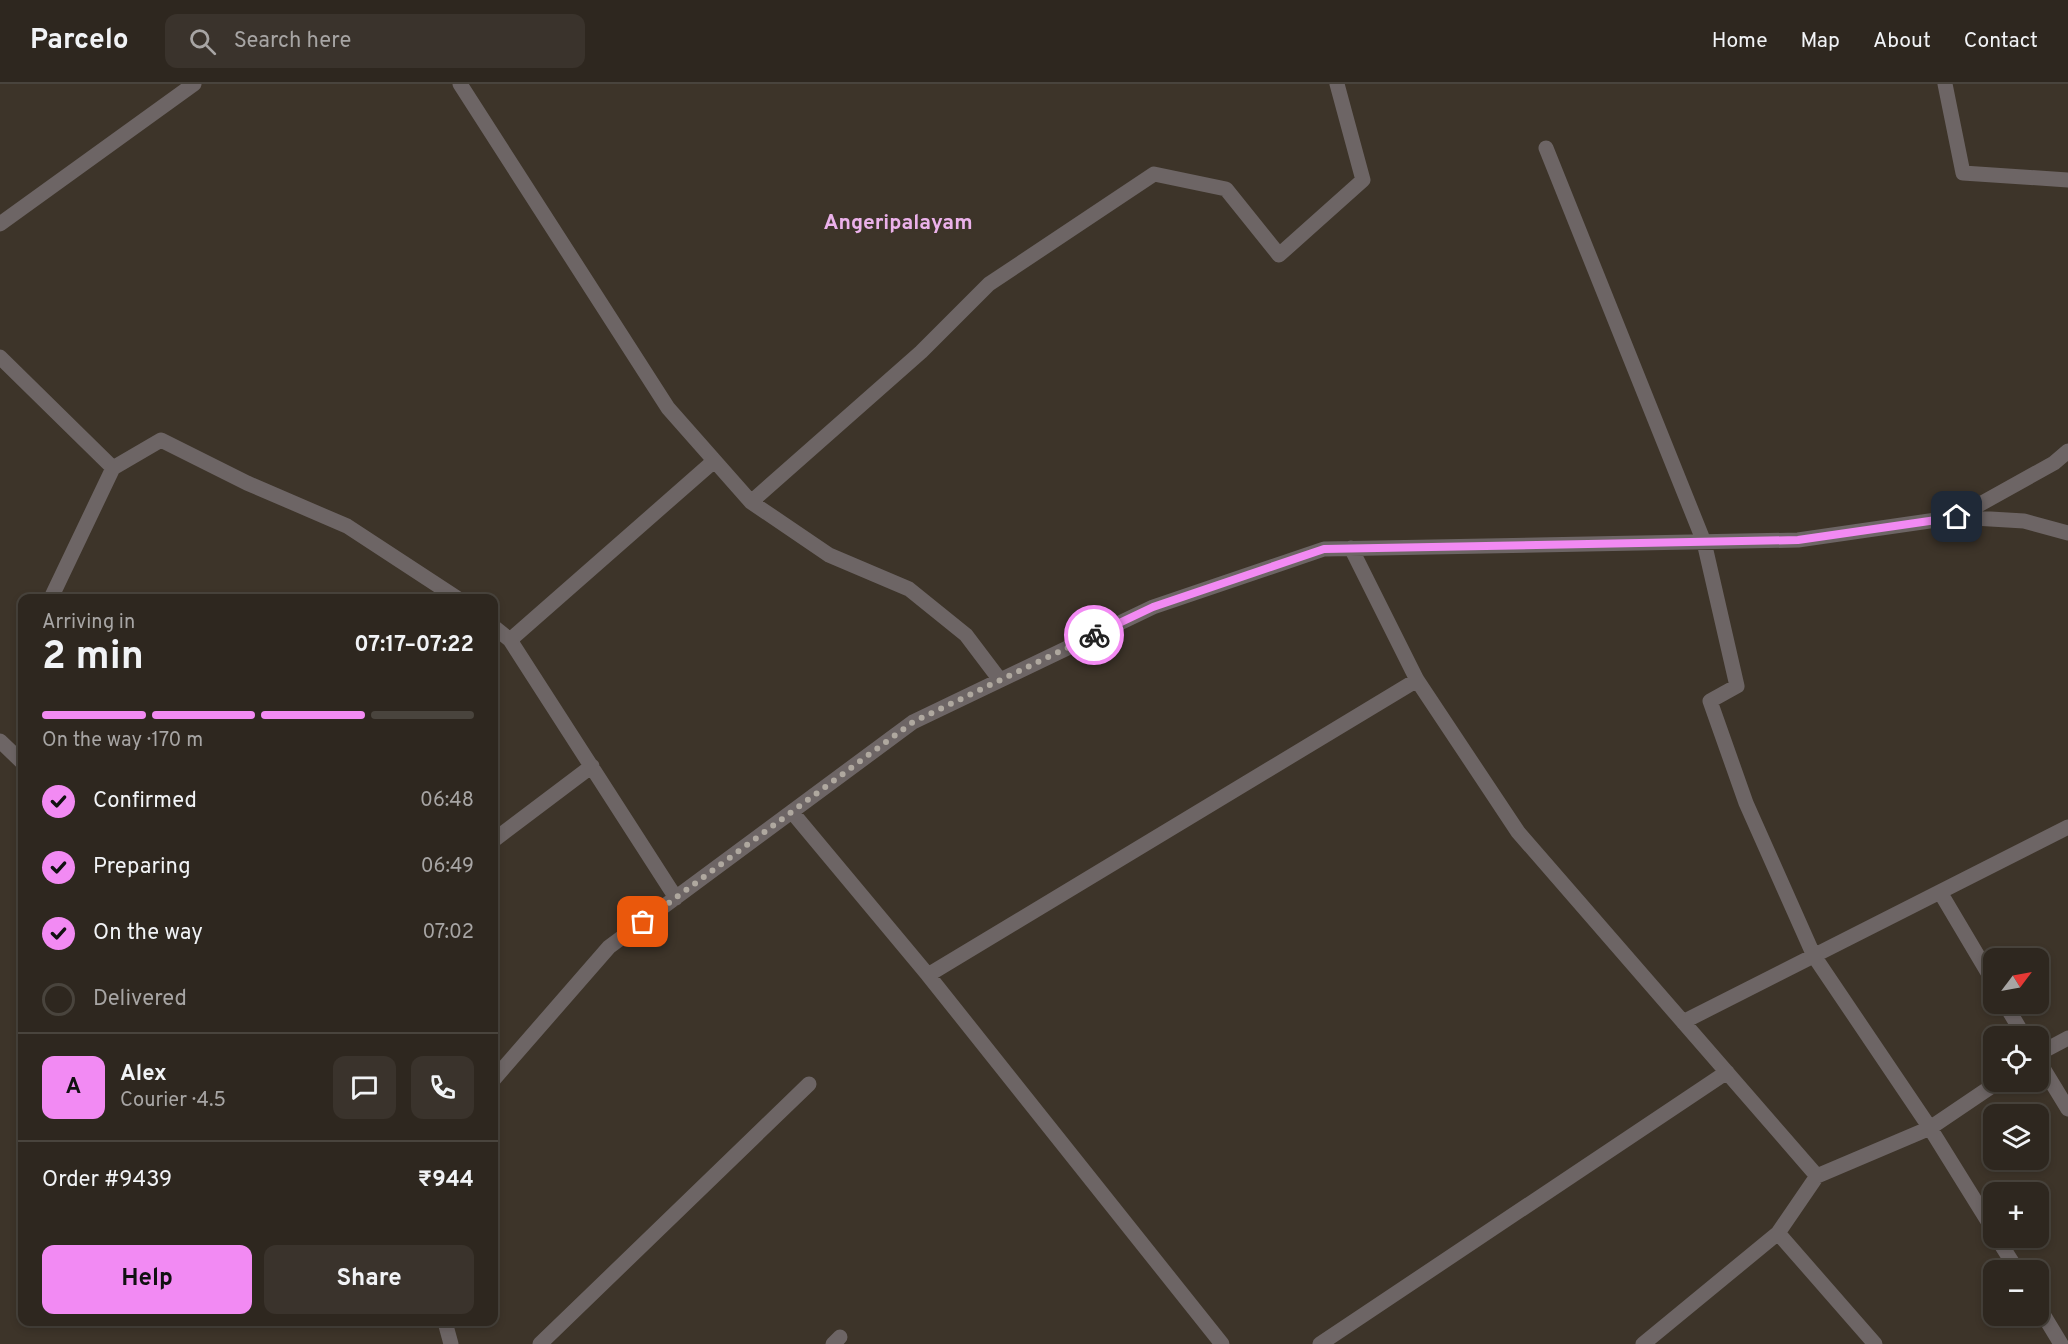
<!DOCTYPE html>
<meta charset="utf-8">
<style>
body{margin:0;font-family:Overpass,sans-serif;background:#3a332c;color:#f1f3f6;height:100vh;display:flex;flex-direction:column;font-size:22px;white-space:nowrap}
*{box-sizing:border-box;margin:0}
p{font-size:20px;color:#a7a5a4}
.icon{flex:none;width:33px;height:33px;fill:none;stroke:currentColor;stroke-width:2;stroke-linecap:round;stroke-linejoin:round}
.map{position:relative;flex:1;overflow:hidden}
.details{position:absolute;left:18px;top:510px;width:480px;height:732px;display:flex;flex-direction:column;background:#2e271f;border-radius:12px;box-shadow:0 3px 9px #0003,0 0 0 2px #49443d}
.details>*{flex:none}
.needle{width:39px;rotate:58deg}
.tools{position:absolute;left:1983px;top:864px;display:grid;gap:12px}
.tools a{display:grid;place-items:center;width:66px;height:66px;border-radius:12px;background:#2e271f;box-shadow:0 3px 9px #0003,0 0 0 2px #49443d;font-size:30px}
.pin{position:absolute;display:grid;place-items:center;width:51px;height:51px;color:#fff;margin:-26px;border-radius:12px;box-shadow:0 3px 9px #0006}
.courier{position:absolute;display:grid;place-items:center;width:60px;height:60px;margin:-30px;border:4px solid #f28af3;border-radius:50%;background:#fff;color:#222;box-shadow:0 2px 8px #0007}
.summary em{font-style:normal;font-weight:700}
.summary div{display:flex;flex-direction:column-reverse}
.summary{display:flex;align-items:center;justify-content:space-between;height:102px;padding:0 24px}
h1{font-size:39px;font-weight:700;line-height:45px}
.bar{display:grid;grid-template-columns:repeat(4,1fr);gap:9px 6px;align-content:center;height:72px;padding:0 24px}
.bar i{height:8px;border-radius:4px;background:#49443d}
.bar .active{background:#f28af3}
.bar p{grid-column:span 4}
.line{display:flex;align-items:center;gap:15px;padding:0 24px;border-top:2px solid #49443d}
.line div{flex:1}
.round{display:grid;place-items:center;flex:none;width:63px;height:63px;border-radius:12px;background:#3a332c}
ol{padding:0 24px;list-style:none}
li{display:flex;align-items:center;gap:18px;height:66px}
li p{margin-inline-start:auto}
li .icon{padding:6px;border-radius:50%;background:#f28af3;color:#111;stroke-width:4}
li:last-child{color:#a7a5a4}
li i{width:33px;height:33px;border:3px solid #49443d;border-radius:50%}
.cta{display:flex;gap:12px;margin-top:auto;padding:12px 24px}
.cta a{flex:1;height:69px;border-radius:12px;background:#f28af3;color:#111;font-size:24px;font-weight:700;line-height:69px;text-align:center}
.cta a+a{background:#3a332c;color:#f1f3f6}
header{display:flex;align-items:center;gap:36px;box-sizing:border-box;height:84px;padding:0 30px;background:#2e271f;border-bottom:2px solid #49443d}
header strong{font-size:28px}
nav{display:flex;gap:33px;margin-inline-start:auto;font-size:21px}
.search{width:420px;height:54px;background:#3a332c;display:flex;align-items:center;gap:15px;box-sizing:border-box;padding:0 21px;border-radius:12px;color:#a7a5a4;font-size:22px}
.map>svg:first-child{display:block}
</style>
<header>
<strong>Parcelo</strong>
<div class="search"><svg class="icon" aria-label="search" viewBox="0 0 24 24"><circle cx="10" cy="10" r="6"/><path d="M15 15l6 6"/></svg>Search here</div>
<nav><a>Home</a><a>Map</a><a>About</a><a>Contact</a></nav>
</header>
<div class="map">
<svg width="2068" height="1260" viewBox="0 0 2068 1260">
<rect width="100%" height="100%" fill="#3d3429"/>
<g fill="none" stroke-linecap="round" stroke-linejoin="round">
<path stroke="#6d6565" stroke-width="15" d="M 460,0 L 668,324 L 751,418 L 829,471 L 909,505 L 966,551 L 1000,596
M 1945,0 L 1963,89 L 2068,96
M 1546,64 L 1704,458 L 1737,602 L 1710,617 L 1746,719 L 1814,872 L 1930,1044 L 1994,1147
M 0,140 L 194,0
M 0,273 L 113,384 L 51,514
M 113,384 L 161,356 L 247,399 L 347,442 L 457,514
M 751,418 L 921,268 L 989,200 L 1154,90 L 1226,105 L 1279,171 L 1363,96 L 1337,0
M 1957,433 L 2024,437 L 2068,449
M 1351,464 L 1417,596 L 1518,748 L 1817,1092 L 1930,1044 L 1998,998
M 494,543 L 510,556 L 676,814
M 510,556 L 714,377
M 0,657 L 22,678
M 792,728 L 928,891 L 1222,1260
M 494,756 L 592,682
M 1940,808 L 1994,899
M 928,891 L 1417,596
M 2005,920 L 2024,952
M 1683,938 L 2068,743
M 2038,970 L 2068,954
M 2038,976 L 2068,1025
M 494,995 L 609,863 L 913,638 L 1153,523 L 1324,465 L 1798,456 L 1957,433 L 2054,379 L 2068,367
M 1778,1149 L 1875,1260
M 1997,1154 L 2017,1186
M 2038,1222 L 2061,1260
M 445,1238 L 451,1260
M 540,1260 L 809,1000
M 833,1260 L 840,1253
M 1320,1260 L 1727,988
M 1643,1260 L 1778,1149 L 1817,1092"/>
</g>
<g fill="none" stroke-linecap="round" stroke-linejoin="round">
<path stroke="#afa89f" stroke-width="6" stroke-dasharray="0 10.8" d="M 643,838 L 913,638 L 1094,551"/>
<path stroke="#f28af3" stroke-width="8" d="M 1094,551 L 1153,523 L 1324,465 L 1798,456 L 1957,433"/>
</g>
<g text-anchor="middle" dominant-baseline="central" stroke-width="4.5" stroke-linejoin="round" paint-order="stroke">
<g font-size="21" font-weight="bold" fill="#ebb1ea" stroke="#3d3429">
<text x="898" y="139">Angeripalayam</text>
</g>
</g>
</svg>
<div class="tools">
<a><svg class="needle" viewBox="-14 -14 28 28"><path d="M0-13l5 13h-10z" fill="#e53935"/><path d="M0 13l5-13h-10z" fill="#a7a5a4"/></svg></a>
<a><svg class="icon" aria-label="locate" viewBox="0 0 24 24"><circle cx="12" cy="12" r="6"/><path d="M12 2v4M12 18v4M2 12h4M18 12h4"/></svg></a>
<a><svg class="icon" aria-label="layers" viewBox="0 0 24 24"><path d="M12 4l9 5-9 5-9-5zM3 14l9 5 9-5"/></svg></a>
<a>+</a>
<a>−</a>
</div>
<div class="pin" style="left:643px;top:838px;background:#ea580c"><svg class="icon" aria-label="bag" viewBox="0 0 24 24"><path d="M5 8h14l-1 12H6zM9 8a3 3 0 0 1 6 0"/></svg></div>
<div class="pin" style="left:1957px;top:433px;background:#1f2937"><svg class="icon" aria-label="home" viewBox="0 0 24 24"><path d="M3 11l9-7 9 7M6 9v11h12V9"/></svg></div>
<div class="courier" style="left:1094px;top:551px"><svg class="icon" aria-label="bike" viewBox="0 0 24 24"><circle cx="6" cy="16" r="4"/><circle cx="18" cy="16" r="4"/><path d="M6 16l4-8h5l3 8M10 8l3 8H6M13 5h3"/></svg></div>
<section class="details">
<div class="summary"><div><h1>2 min</h1><p>Arriving in</p></div><em>07:17–07:22</em></div>
<div class="bar"><i class="active"></i><i class="active"></i><i class="active"></i><i></i><p>On the way · 170 m</p></div>
<ol>
<li><svg class="icon" aria-label="check" viewBox="0 0 24 24"><path d="M5 12l5 5 9-10"/></svg>Confirmed<p>06:48</p></li>
<li><svg class="icon" aria-label="check" viewBox="0 0 24 24"><path d="M5 12l5 5 9-10"/></svg>Preparing<p>06:49</p></li>
<li><svg class="icon" aria-label="check" viewBox="0 0 24 24"><path d="M5 12l5 5 9-10"/></svg>On the way<p>07:02</p></li>
<li><i></i>Delivered</li>
</ol>
<div class="line" style="height:108px"><b class="round" style="background:#f28af3;color:#111">A</b><div><b>Alex</b><p>Courier · 4.5</p></div><a class="round"><svg class="icon" aria-label="chat" viewBox="0 0 24 24"><path d="M4 5h16v11H9l-5 4z"/></svg></a><a class="round"><svg class="icon" aria-label="phone" viewBox="0 0 24 24"><path d="M5 4h4l2 5-3 2q2 4 5 5l2-3 5 2v4C11 20 4 13 5 4z"/></svg></a></div>
<div class="line" style="height:78px"><div>Order #9439</div><b>₹944</b></div>
<div class="cta"><a>Help</a><a>Share</a></div>
</section>
</div>
